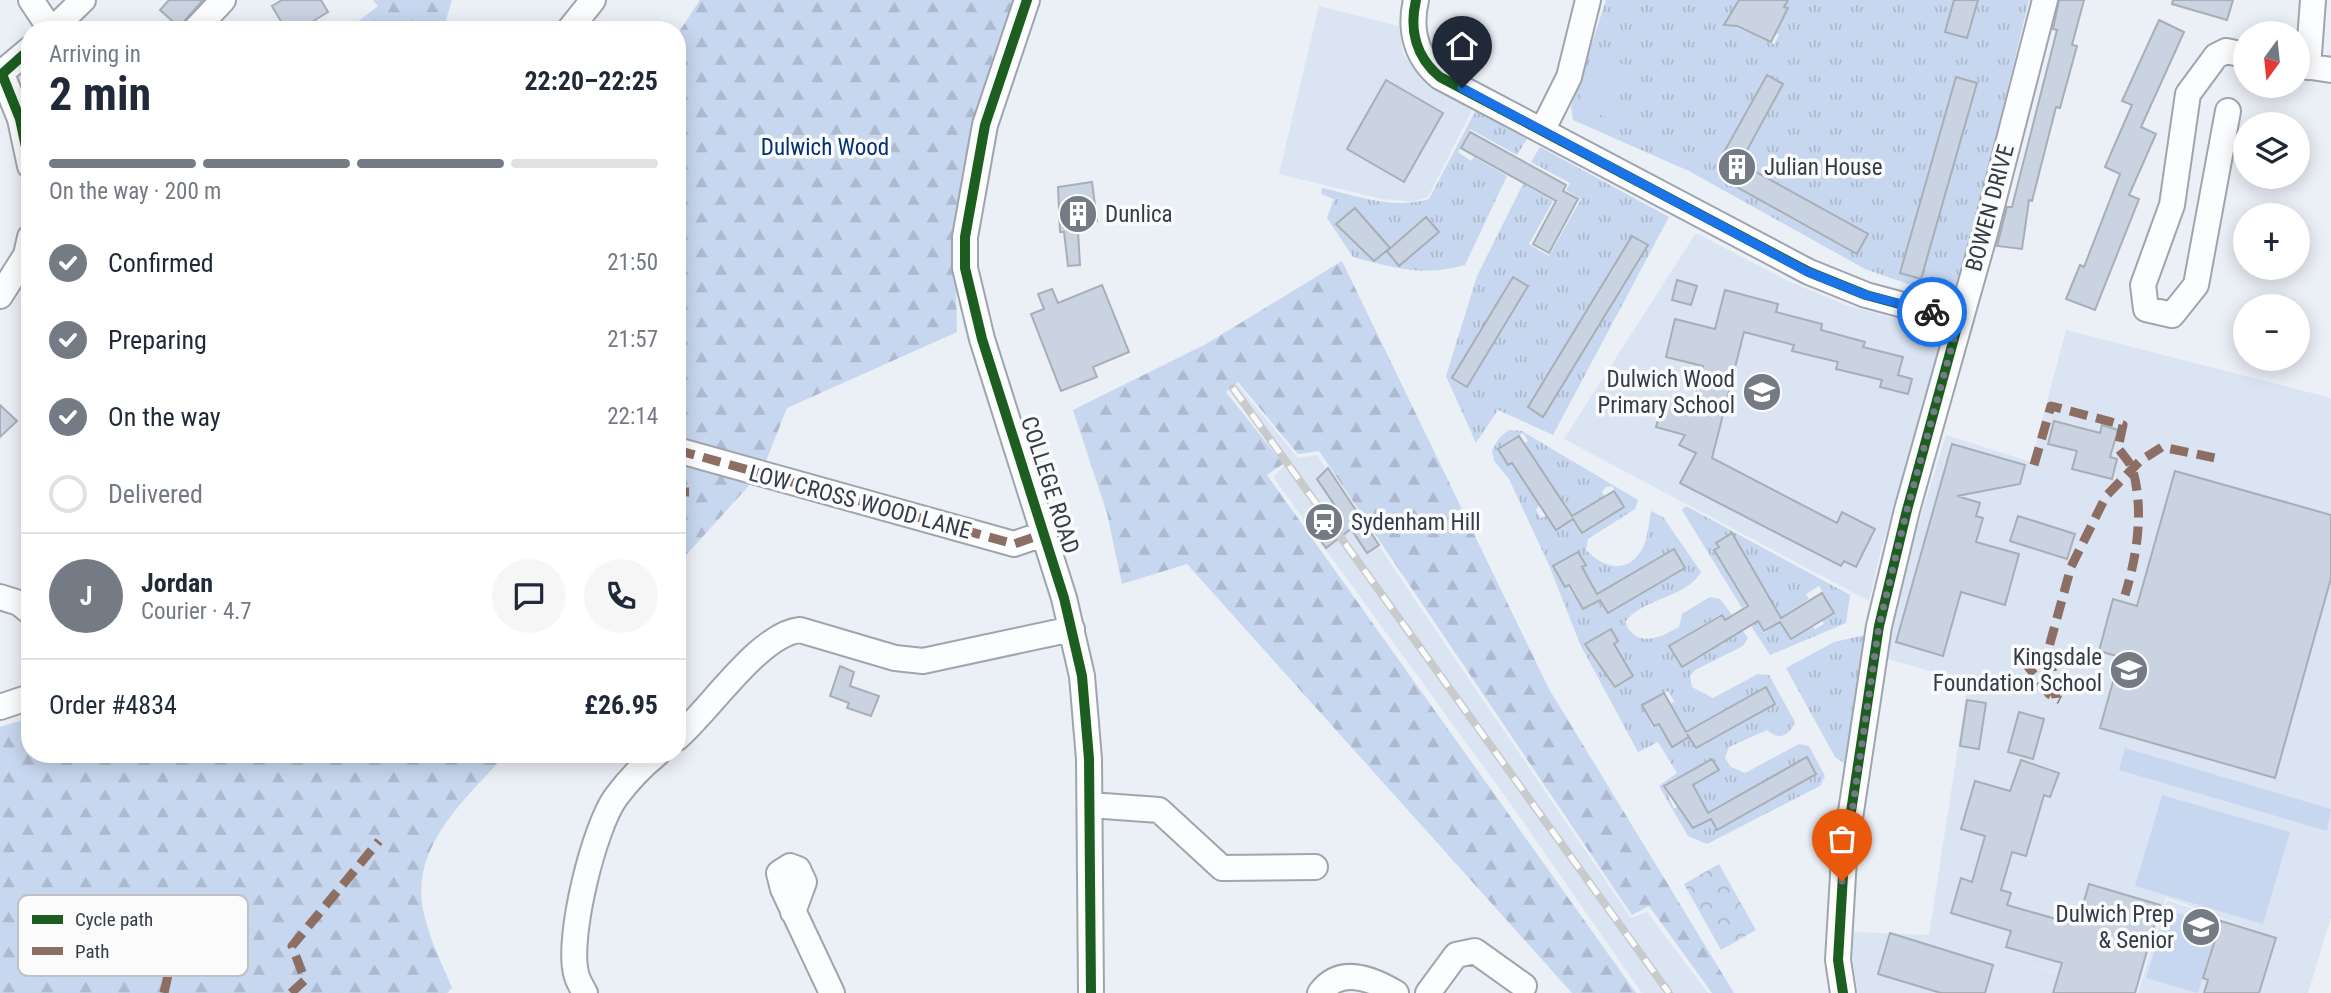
<!DOCTYPE html>
<meta charset="utf-8">
<style>
body{margin:0;font-family:"Roboto Condensed",sans-serif;background:#f6f6f7;color:#1f2937;height:100vh;display:flex;flex-direction:column;font-size:26px;white-space:nowrap}
*{box-sizing:border-box;margin:0}
p{font-size:23px;color:#747a83}
.icon{flex:none;width:38px;height:38px;fill:none;stroke:currentColor;stroke-width:2;stroke-linecap:round;stroke-linejoin:round}
.map{position:relative;flex:1;overflow:hidden}
.sheet{position:absolute;left:21px;top:21px;width:665px;height:742px;display:flex;flex-direction:column;background:#fff;border-radius:28px;box-shadow:0 4px 18px #0003}
.sheet>*{flex:none}
.needle{width:46px;rotate:195deg}
.tools{position:absolute;left:2233px;top:21px;display:grid;gap:14px}
.tools a{display:grid;place-items:center;width:77px;height:77px;border-radius:50%;background:#fff;box-shadow:0 4px 18px #0003;font-size:35px}
.pin{position:absolute;display:grid;place-items:center;width:60px;height:60px;color:#fff;margin:-72px -30px;border-radius:50% 50% 50% 0;rotate:-45deg;box-shadow:0 0 7px #0007}
.pin .icon{rotate:45deg}
.courier{position:absolute;display:grid;place-items:center;width:70px;height:70px;margin:-35px;border:5px solid #1a73e8;border-radius:50%;background:#fff;color:#222;box-shadow:0 2px 9px #0007}
.head em{font-style:normal;font-weight:700}
.head div{display:flex;flex-direction:column-reverse}
.head{display:flex;align-items:center;justify-content:space-between;height:119px;padding:0 28px}
h1{font-size:46px;font-weight:700;line-height:52px}
.bar{display:grid;grid-template-columns:repeat(4,1fr);gap:10px 7px;align-content:center;height:84px;padding:0 28px}
.bar i{height:9px;border-radius:5px;background:#e0e1e3}
.bar .on{background:#747b85}
.bar p{grid-column:span 4}
.line{display:flex;align-items:center;gap:18px;padding:0 28px;border-top:2px solid #e0e1e3}
.line div{flex:1}
.round{display:grid;place-items:center;flex:none;width:74px;height:74px;border-radius:37px;background:#f6f6f7}
ol{padding:0 28px;list-style:none}
li{display:flex;align-items:center;gap:21px;height:77px}
li p{margin-inline-start:auto}
li .icon{padding:7px;border-radius:50%;background:#747b85;color:#fff;stroke-width:4}
li:last-child{color:#747a83}
li i{width:38px;height:38px;border:4px solid #e0e1e3;border-radius:50%}
.map>svg:first-child{display:block}
</style>
<div class="map">
<svg width="2331" height="993" viewBox="0 0 2331 993">
<defs>
<pattern id="grass-tufts" width="24" height="20" patternUnits="userSpaceOnUse" patternTransform="scale(1.75)"><rect width="24" height="20" fill="#c7d7ef"/><path d="M3 7l-1-3M5 7V3M7 7l1-3M15 17l-1-3M17 17v-4M19 17l1-3" fill="none" stroke="#acb9ce"/></pattern>
<pattern id="forest-firs" width="22" height="20" patternUnits="userSpaceOnUse" patternTransform="scale(1.75)"><rect width="22" height="20" fill="#c7d7ef"/><path d="M5 1l3.5 6h-7zM16 11l3.5 6h-7z" fill="#acb9ce"/></pattern>
<pattern id="park-crowns" width="20" height="18" patternUnits="userSpaceOnUse" patternTransform="scale(1.75)"><rect width="20" height="18" fill="#c7d7ef"/><path d="M2 6a3 3 0 1 1 6 0M12 15a3 3 0 1 1 6 0" fill="none" stroke="#acb9ce"/></pattern>
</defs>
<rect width="100%" height="100%" fill="#ebeff6"/>
<path fill="#dae4f3" d="M 1319,6 L 1399,26 L 1403,54 L 1424,80 L 1472,110 L 1428,197 L 1413,202 L 1382,199 L 1279,174 Z
M 1696,233 L 1788,281 L 1848,306 L 1927,327 L 1943,344 L 1881,550 L 1869,601 L 1564,439 Z
M 2066,330 L 2331,398 L 2331,917 L 2308,993 L 2138,993 L 2167,900 L 2263,933 L 2166,897 L 2136,993 L 2126,993 L 1997,955 L 2120,993 L 1858,993 L 1853,964 L 1852,932 L 1929,935 L 1968,682 L 1885,658 L 1900,584 L 1946,435 L 2031,462 Z
M 1237,384 L 1298,458 L 1317,455 L 1631,918 L 1647,912 L 1708,993 L 1642,993 L 1510,803 L 1273,477 L 1285,465 L 1229,391 Z"/>
<path fill="url(#grass-tufts)" fill-rule="evenodd" d="M 1606,0 L 1741,0 L 1738,10 L 1728,18 L 1730,25 L 1774,44 L 1779,35 L 1769,30 L 1788,8 L 1784,7 L 1788,0 L 1954,0 L 1945,32 L 1967,38 L 1978,0 L 2029,0 L 1956,301 L 1865,269 L 1689,171 L 1573,120 L 1571,107 ZM 1956,77 L 1977,83 L 1900,273 L 1900,272 ZM 1783,84 L 1740,163 L 1857,253 L 1728,183 L 1735,170 L 1719,161 Z
M 1476,110 L 1527,139 L 1517,155 L 1470,129 L 1458,152 L 1471,161 L 1474,157 L 1507,176 L 1465,265 C 1423,277 1395,268 1353,257 L 1327,218 L 1334,199 L 1321,194 L 1322,188 C 1356,196 1395,210 1429,199 ZM 1355,208 L 1390,248 L 1426,217 L 1400,266 L 1386,251 L 1374,261 L 1336,224 Z
M 1540,147 L 1669,217 L 1553,435 L 1498,410 L 1476,443 L 1446,376 L 1477,276 L 1523,184 L 1553,201 L 1529,244 L 1549,256 L 1581,199 L 1566,190 L 1570,183 L 1531,162 ZM 1633,236 L 1647,245 L 1543,416 L 1528,407 ZM 1512,278 L 1528,287 L 1467,387 L 1452,377 Z
M 1509,430 L 1522,431 L 1638,500 L 1635,509 L 1588,539 L 1586,550 C 1603,568 1628,575 1642,549 C 1648,539 1649,522 1651,511 L 1663,517 L 1701,572 C 1685,599 1644,597 1625,622 C 1636,649 1660,638 1679,627 L 1682,614 L 1710,597 L 1720,599 L 1732,615 L 1725,619 L 1721,614 L 1668,646 L 1681,667 L 1736,635 L 1741,628 L 1748,638 L 1743,646 L 1695,670 L 1690,676 L 1692,687 L 1713,698 L 1758,674 L 1769,675 L 1795,722 C 1789,736 1779,741 1767,730 L 1729,747 L 1725,758 L 1731,767 L 1745,773 L 1799,744 L 1809,746 L 1825,776 L 1820,786 L 1707,844 L 1688,836 L 1659,786 L 1677,773 L 1658,742 L 1638,752 L 1580,644 L 1549,565 L 1509,479 L 1494,461 L 1492,450 L 1500,437 ZM 1523,433 L 1528,441 L 1524,444 L 1572,516 L 1605,497 L 1602,492 L 1606,487 L 1612,486 L 1624,507 L 1582,533 L 1573,519 L 1556,530 L 1547,515 L 1541,518 L 1536,510 L 1540,504 L 1530,487 L 1527,488 L 1512,463 L 1508,465 L 1498,449 ZM 1674,549 L 1685,568 L 1608,613 L 1600,600 L 1583,609 L 1553,566 L 1578,552 L 1585,564 L 1582,567 L 1597,594 ZM 1611,629 L 1618,641 L 1598,665 L 1586,644 ZM 1765,688 L 1775,704 L 1696,748 L 1689,737 L 1672,746 L 1659,724 L 1652,727 L 1643,704 L 1668,691 L 1674,701 L 1671,704 L 1686,732 ZM 1807,757 L 1816,774 L 1717,830 L 1711,819 L 1693,828 L 1680,805 L 1674,809 L 1664,786 L 1691,771 L 1693,785 L 1708,813 Z
M 1686,506 L 1850,595 L 1846,623 L 1770,655 L 1749,623 L 1755,619 L 1764,633 L 1780,622 L 1790,639 L 1812,626 L 1815,629 L 1824,624 L 1822,620 L 1835,613 L 1819,586 L 1806,594 L 1809,599 L 1781,617 L 1732,532 L 1716,542 L 1718,546 L 1713,550 L 1746,605 L 1742,608 L 1682,510 Z
M 1865,635 L 1851,755 L 1844,763 L 1835,757 L 1786,668 L 1834,642 Z"/>
<path fill="url(#forest-firs)" d="M 373,0 L 452,0 L 443,30 L 347,30 L 378,6 Z
M 700,0 L 1014,0 L 955,244 L 957,332 L 787,408 L 764,466 L 677,438 L 677,35 Z
M 1342,261 L 1549,689 L 1734,993 L 1712,993 L 1649,906 L 1632,915 L 1319,451 L 1298,454 L 1238,382 L 1226,392 L 1283,464 L 1267,475 L 1636,993 L 1572,993 L 1187,564 L 1122,584 L 1107,513 L 1073,410 L 1206,344 Z
M 677,457 L 754,480 L 677,565 Z
M 30,718 L 30,754 L 506,754 C 464,801 406,849 425,918 C 431,942 443,966 452,988 L 447,993 L 0,993 L 0,727 Z"/>
<path fill="url(#park-crowns)" d="M 1719,864 L 1756,930 L 1721,950 L 1684,884 Z"/>
<path fill="#c7d7ef" d="M 1596,55 L 1629,67 L 1611,119 L 1577,107 Z
M 2125,748 L 2331,809 L 2327,831 L 2119,770 Z
M 2162,795 L 2290,832 L 2263,924 L 2135,886 Z
M 2167,910 L 2218,925 L 2198,993 L 2146,978 Z"/>
<path fill="#cad3e2" stroke="#a8aeb6" stroke-width="2" d="M 169,0 L 203,0 L 179,27 L 160,10 Z
M 282,0 L 321,0 L 328,12 L 299,30 L 286,30 L 272,6 Z
M 1739,0 L 1788,0 L 1784,7 L 1788,8 L 1771,42 L 1737,26 L 1724,25 Z
M 1954,0 L 1978,0 L 1967,38 L 1945,32 Z
M 2059,0 L 2084,0 L 2072,45 L 2077,46 L 2060,108 L 2056,107 L 2032,201 L 2029,200 L 2022,249 L 1997,246 L 2007,207 L 2012,207 L 2057,30 L 2053,29 Z
M 2173,0 L 2233,0 L 2227,20 L 2172,4 Z
M 2159,20 L 2184,32 L 2141,127 L 2156,134 L 2129,195 L 2139,199 L 2095,310 L 2066,299 L 2080,265 L 2084,267 L 2120,174 L 2105,167 L 2132,105 L 2122,101 Z
M 1767,75 L 1783,84 L 1740,163 L 1868,234 L 1857,254 L 1728,182 L 1735,170 L 1719,161 Z
M 1956,77 L 1977,83 L 1921,279 L 1900,273 Z
M 1386,80 L 1443,113 L 1404,182 L 1347,149 Z
M 1470,132 L 1566,185 L 1563,191 L 1578,199 L 1549,253 L 1533,244 L 1556,201 L 1461,148 Z
M 1092,182 L 1097,221 L 1091,221 L 1078,231 L 1080,265 L 1068,266 L 1064,232 L 1060,232 L 1058,187 Z
M 1355,208 L 1390,248 L 1374,261 L 1336,224 Z
M 1426,217 L 1439,232 L 1399,266 L 1387,251 Z
M 1632,236 L 1648,245 L 1543,417 L 1528,407 Z
M 1513,277 L 1528,286 L 1467,387 L 1452,378 Z
M 1677,280 L 1697,286 L 1691,305 L 1672,300 Z
M 1102,285 L 1129,352 L 1093,367 L 1097,377 L 1061,391 L 1031,314 L 1044,309 L 1038,294 L 1052,289 L 1058,303 Z
M 1725,290 L 1778,304 L 1776,312 L 1822,324 L 1821,330 L 1865,342 L 1863,347 L 1903,357 L 1898,375 L 1912,379 L 1908,394 L 1880,387 L 1882,380 L 1836,369 L 1838,362 L 1792,351 L 1794,345 L 1744,332 L 1712,458 L 1837,523 L 1842,512 L 1875,529 L 1856,567 L 1844,561 L 1841,566 L 1680,483 L 1696,453 L 1679,445 L 1685,435 L 1656,427 L 1664,399 L 1693,407 L 1703,366 L 1666,357 L 1675,319 L 1715,329 Z
M 0,405 L 17,421 L 0,437 Z
M 2054,421 L 2100,433 L 2102,425 L 2118,430 L 2110,457 L 2117,459 L 2112,479 L 2072,469 L 2077,451 L 2048,444 Z
M 1519,436 L 1572,516 L 1614,491 L 1624,507 L 1582,533 L 1573,519 L 1556,530 L 1512,463 L 1508,465 L 1498,449 Z
M 1952,444 L 2025,465 L 2020,484 L 1957,496 L 1980,503 L 1976,516 L 1983,518 L 1976,542 L 2019,554 L 2005,605 L 1961,592 L 1943,656 L 1896,642 Z
M 1328,468 L 1379,545 L 1367,553 L 1351,529 L 1326,548 L 1317,536 L 1342,516 L 1317,479 Z
M 2175,471 L 2331,515 L 2331,578 L 2275,778 L 2100,728 L 2120,657 L 2099,651 L 2113,599 L 2137,606 Z
M 2018,516 L 2075,534 L 2067,559 L 2010,541 Z
M 1732,533 L 1781,618 L 1822,593 L 1834,613 L 1791,639 L 1780,622 L 1764,631 L 1758,621 L 1682,667 L 1669,646 L 1722,615 L 1725,620 L 1748,606 L 1714,550 L 1719,547 L 1716,543 Z
M 1674,549 L 1685,568 L 1608,613 L 1600,600 L 1583,609 L 1569,585 L 1565,587 L 1553,566 L 1578,552 L 1586,565 L 1582,567 L 1597,594 Z
M 1611,629 L 1618,641 L 1614,644 L 1633,676 L 1615,687 L 1585,644 Z
M 840,666 L 854,672 L 850,686 L 879,696 L 871,716 L 847,708 L 849,703 L 830,696 Z
M 1766,687 L 1775,704 L 1696,748 L 1687,734 L 1689,737 L 1672,747 L 1659,724 L 1654,726 L 1642,705 L 1664,693 L 1686,732 Z
M 1967,700 L 1986,703 L 1979,749 L 1960,746 Z
M 2019,712 L 2044,719 L 2033,759 L 2008,752 Z
M 1807,757 L 1816,774 L 1717,830 L 1711,819 L 1693,828 L 1664,786 L 1712,759 L 1719,770 L 1693,785 L 1708,813 Z
M 2021,760 L 2059,773 L 2050,797 L 2044,795 L 2026,856 L 2012,852 L 2001,890 L 2011,893 L 2007,905 L 2077,925 L 2089,884 L 2160,905 L 2135,993 L 2053,993 L 2062,963 L 2006,947 L 2011,931 L 1951,913 L 1961,878 L 1972,882 L 1985,836 L 1961,829 L 1975,781 L 2010,791 Z
M 2221,921 L 2276,938 L 2259,993 L 2204,993 L 2208,980 L 2203,978 Z
M 1890,933 L 1993,965 L 1985,993 L 1941,993 L 1878,974 Z"/>
<g fill="none" stroke-linecap="round" stroke-linejoin="round">
<g stroke="#a0a5ad" stroke-width="28">
<path id="minor" d="M 31,0 L 51,30
M 1027,0 L 985,125 L 965,237 L 965,268 L 982,339 L 1064,598 L 1082,676 L 1089,759 L 1091,993
M 1416,0 C 1409,30 1416,57 1440,77 L 1809,272 L 1866,295 L 1959,320
M 52,30 L 83,0
M 195,30 L 223,0
M 569,30 L 593,0
M 2298,65 L 2331,70
M 2308,67 L 2313,0
M 0,74 L 30,49
M 2,74 L 20,119 L 30,166
M 2228,111 L 2196,285 L 2172,315 L 2146,309 L 2143,285 L 2172,205 L 2188,94 L 2216,56 L 2226,51 L 2245,55
M 1542,131 L 1569,77 L 1588,0
M 0,296 L 26,255 L 30,237
M 677,450 L 1014,544 L 1043,534
M 0,597 L 19,603 L 30,612
M 0,707 L 30,697
M 677,738 C 710,710 759,634 800,630 L 895,658 L 923,661 L 1072,629
M 1090,805 L 1159,810 L 1222,868 L 1315,867
M 793,912 L 804,882 L 798,869 L 790,866 L 779,873 L 783,889 L 832,993
M 585,993 C 582,987 577,980 576,973 C 567,937 594,827 616,797 C 628,781 642,766 657,754
M 1320,993 C 1340,966 1371,978 1396,993
M 1428,993 L 1456,955 L 1475,951 L 1524,986
M 1843,993 L 1838,960 L 1844,858 L 1879,626 L 1907,510 L 1985,233 L 2045,0"/>
</g>
<use href="#minor" stroke="#fcfdfe" stroke-width="24"/>
<g stroke="#c9cacc" stroke-width="8">
<path id="rail" d="M 1233,388 L 1669,993"/>
</g>
<use href="#rail" stroke="#fbfbfb" stroke-width="5" stroke-dasharray="16" stroke-linecap="butt"/>
<path stroke="#8d6e63" stroke-width="9" stroke-dasharray="18 9" stroke-linecap="butt" d="M 677,450 L 1014,544 L 1043,534
M 2034,465 L 2051,406 L 2123,425 L 2118,448 C 2123,455 2131,463 2133,471 C 2144,511 2137,556 2125,595
M 677,492 L 689,492
M 2023,660 L 2049,694 L 2060,700
M 2056,698 L 2049,647 L 2071,567 L 2106,496 L 2140,461 L 2162,447 L 2220,459
M 164,993 L 168,975
M 291,993 L 305,980 L 292,946 L 379,841"/>
<g stroke="#fbfbfb" stroke-width="15">
<path id="cycleway" d="M 1027,0 L 985,125 L 965,237 L 965,268 L 982,339 L 1064,598 L 1082,676 L 1089,759 L 1091,993
M 1416,0 C 1409,30 1416,57 1440,77 L 1809,272 L 1866,295 L 1959,320 L 1907,510 L 1879,626 L 1844,858 L 1838,960 L 1843,993
M 30,49 L 2,74 L 20,119 L 30,166"/>
</g>
<use href="#cycleway" stroke="#1b5e20" stroke-width="10"/>
</g>
<g fill="none" stroke-linecap="round" stroke-linejoin="round">
<path stroke="#747b85" stroke-width="7" stroke-dasharray="0 12.6" d="M 1842,881 L 1879,626 L 1907,510 L 1959,320 L 1932,312"/>
<path stroke="#1a73e8" stroke-width="9" d="M 1462,88 L 1808,272 L 1866,295 L 1932,312"/>
</g>
<defs>
<g id="building-disc" transform="scale(2.0125)"><circle r="9.5" fill="#747b85" stroke="#fbfbfb"/><path d="M-4-6H4V6H1V3H-1V6H-4ZM-2.5-4.3h1.7v1.8h-1.7ZM.8-4.3h1.7v1.8H.8ZM-2.5-1h1.7V.8h-1.7ZM.8-1h1.7V.8H.8Z" fill="#fff"/></g>
<g id="school-disc" transform="scale(2.0125)"><circle r="9.5" fill="#747b85" stroke="#fbfbfb"/><path d="M0-5L7-2L0 1L-7-2ZM-4 1L0 2.5L4 1V4Q0 6-4 4Z" fill="#fff"/></g>
<g id="station-disc" transform="scale(2.0125)"><circle r="9.5" fill="#747b85" stroke="#fbfbfb"/><path d="M-3-6H3Q5-6 5-4V2Q5 4 3 4L4.5 6H3L1.5 4h-3L-3 6H-4.5L-3 4Q-5 4-5 2V-4Q-5-6-3-6ZM-3.5-4v3h7v-3ZM-3.5 1v1.5H-2V1ZM2 1v1.5H3.5V1Z" fill="#fff"/></g>
</defs>
<g fill-rule="evenodd">
<use href="#building-disc" x="1737" y="167"/>
<use href="#building-disc" x="1078" y="214"/>
<use href="#school-disc" x="1762" y="392"/>
<use href="#station-disc" x="1324" y="522"/>
<use href="#school-disc" x="2129" y="670"/>
<use href="#school-disc" x="2201" y="927"/>
</g>
<g text-anchor="middle" dominant-baseline="central" stroke-width="7" stroke-linejoin="round" paint-order="stroke">
<g font-size="23" fill="#002f72" stroke="#fbfbfb">
<text x="825" y="147">Dulwich Wood</text>
</g>
<g font-size="23" fill="#343c48" stroke="#fbfbfb" text-anchor="start">
<text x="1764" y="167">Julian House</text>
<text x="1105" y="214">Dunlica</text>
<text x="1735" y="379" text-anchor="end">Dulwich Wood<tspan x="1735" dy="26">Primary School</tspan></text>
<text x="1351" y="522">Sydenham Hill</text>
<text x="2102" y="657" text-anchor="end">Kingsdale<tspan x="2102" dy="26">Foundation School</tspan></text>
<text x="2174" y="914" text-anchor="end">Dulwich Prep<tspan x="2174" dy="26">&amp; Senior</tspan></text>
</g>
<g font-size="23" fill="#343c48" stroke="#fbfbfb">
<text transform="translate(1990 208) rotate(-75)">BOWEN DRIVE</text>
<text transform="translate(1050 485) rotate(72)">COLLEGE ROAD</text>
<text transform="translate(860 502) rotate(15)">LOW CROSS WOOD LANE</text>
</g>
</g>
<rect x="18" y="895" width="230" height="81" rx="10" fill="#fbfbfb" stroke="#bfc2c5" stroke-width="2"/>
<rect x="32" y="915" width="31" height="9" fill="#1b5e20"/>
<rect x="32" y="947" width="31" height="8" fill="#8d6e63"/>
<g font-size="19" fill="#343c48">
<text x="75" y="926">Cycle path</text>
<text x="75" y="958">Path</text>
</g>
</svg>
<div class="tools">
<a><svg class="needle" viewBox="-14 -14 28 28"><path d="M0-13l5 13h-10z" fill="#e53935"/><path d="M0 13l5-13h-10z" fill="#747a83"/></svg></a>
<a><svg class="icon" aria-label="layers" viewBox="0 0 24 24"><path d="M12 4l9 5-9 5-9-5zM3 14l9 5 9-5"/></svg></a>
<a>+</a>
<a>−</a>
</div>
<div class="pin" style="left:1842px;top:881px;background:#ea580c"><svg class="icon" aria-label="bag" viewBox="0 0 24 24"><path d="M5 8h14l-1 12H6zM9 8a3 3 0 0 1 6 0"/></svg></div>
<div class="pin" style="left:1462px;top:88px;background:#1f2937"><svg class="icon" aria-label="home" viewBox="0 0 24 24"><path d="M3 11l9-7 9 7M6 9v11h12V9"/></svg></div>
<div class="courier" style="left:1932px;top:312px"><svg class="icon" aria-label="bike" viewBox="0 0 24 24"><circle cx="6" cy="16" r="4"/><circle cx="18" cy="16" r="4"/><path d="M6 16l4-8h5l3 8M10 8l3 8H6M13 5h3"/></svg></div>
<section class="sheet">
<div class="head"><div><h1>2 min</h1><p>Arriving in</p></div><em>22:20–22:25</em></div>
<div class="bar"><i class="on"></i><i class="on"></i><i class="on"></i><i></i><p>On the way · 200 m</p></div>
<ol>
<li><svg class="icon" aria-label="check" viewBox="0 0 24 24"><path d="M5 12l5 5 9-10"/></svg>Confirmed<p>21:50</p></li>
<li><svg class="icon" aria-label="check" viewBox="0 0 24 24"><path d="M5 12l5 5 9-10"/></svg>Preparing<p>21:57</p></li>
<li><svg class="icon" aria-label="check" viewBox="0 0 24 24"><path d="M5 12l5 5 9-10"/></svg>On the way<p>22:14</p></li>
<li><i></i>Delivered</li>
</ol>
<div class="line" style="height:126px"><b class="round" style="background:#747b85;color:#fff">J</b><div><b>Jordan</b><p>Courier · 4.7</p></div><a class="round"><svg class="icon" aria-label="chat" viewBox="0 0 24 24"><path d="M4 5h16v11H9l-5 4z"/></svg></a><a class="round"><svg class="icon" aria-label="phone" viewBox="0 0 24 24"><path d="M5 4h4l2 5-3 2q2 4 5 5l2-3 5 2v4C11 20 4 13 5 4z"/></svg></a></div>
<div class="line" style="height:91px"><div>Order #4834</div><b>£26.95</b></div>
</section>
</div>
